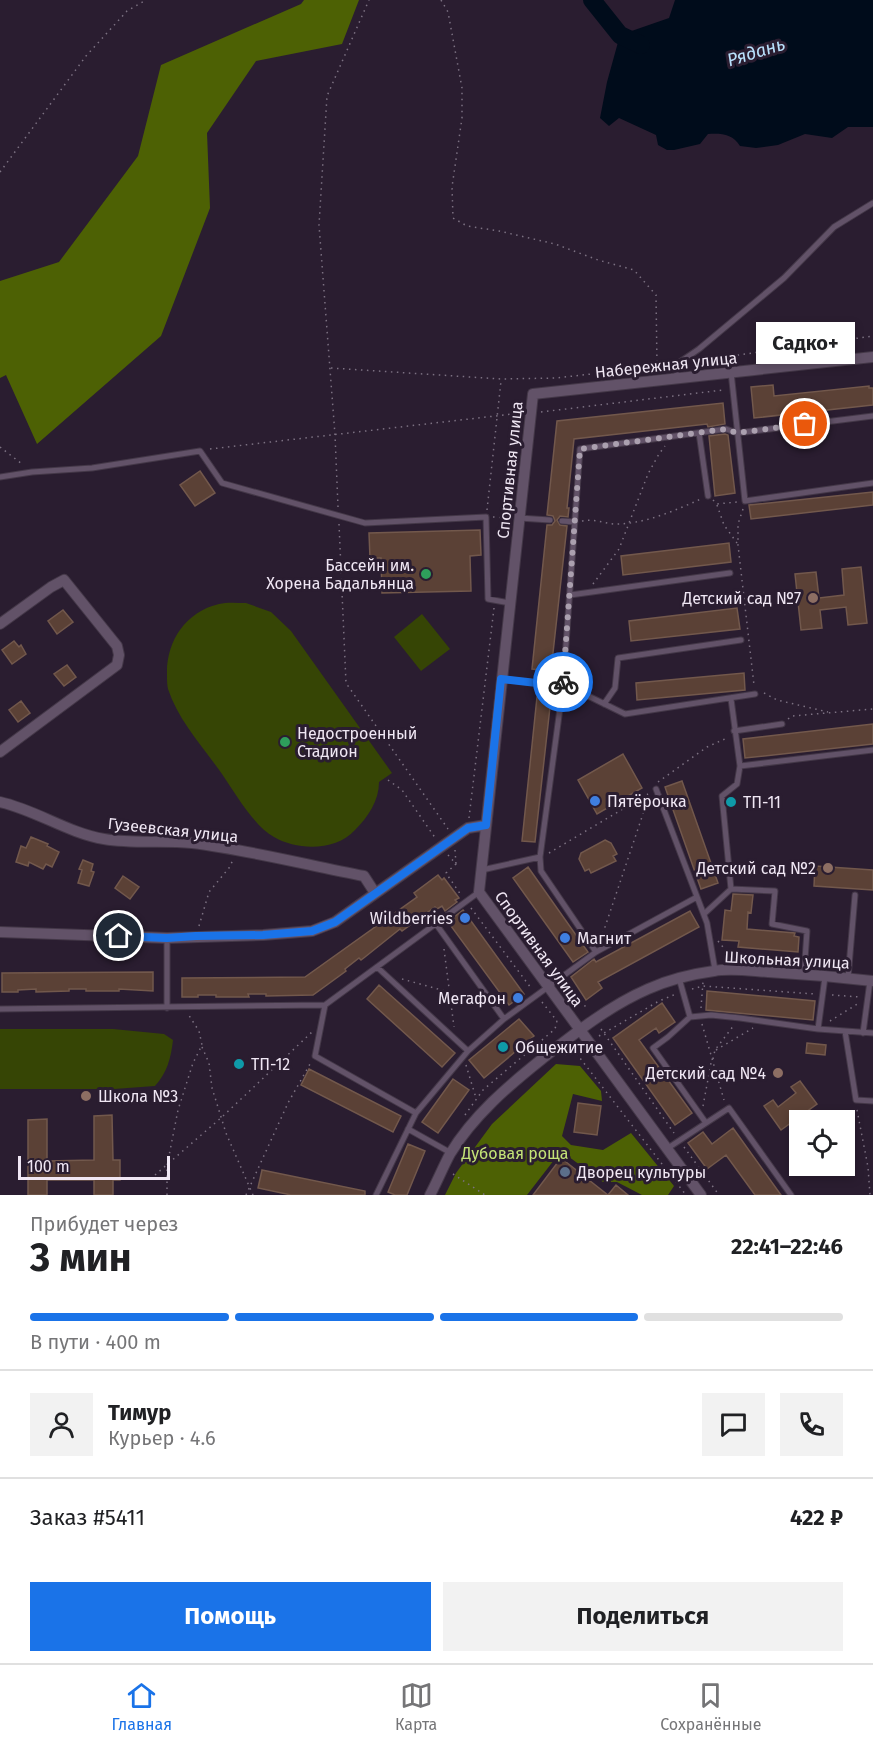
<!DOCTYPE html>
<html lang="ru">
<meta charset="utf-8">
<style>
body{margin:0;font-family:"Fira Sans",sans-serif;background:#f2f2f2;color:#202124;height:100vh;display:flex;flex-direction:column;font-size:22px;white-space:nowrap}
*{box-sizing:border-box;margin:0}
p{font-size:20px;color:#757577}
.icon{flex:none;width:33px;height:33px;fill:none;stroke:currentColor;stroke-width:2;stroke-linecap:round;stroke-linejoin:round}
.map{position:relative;height:1195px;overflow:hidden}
.panel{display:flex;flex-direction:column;background:#fff;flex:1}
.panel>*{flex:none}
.buttons{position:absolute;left:789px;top:1110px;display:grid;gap:12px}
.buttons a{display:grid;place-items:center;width:66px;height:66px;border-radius:0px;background:#fff;box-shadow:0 3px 9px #0003;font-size:30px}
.scale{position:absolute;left:18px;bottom:15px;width:152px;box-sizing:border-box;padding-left:6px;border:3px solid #f0e7f4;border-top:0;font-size:16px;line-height:21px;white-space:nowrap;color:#f0e7f4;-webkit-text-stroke:4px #2a1d30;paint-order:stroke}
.pin{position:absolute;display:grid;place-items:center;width:51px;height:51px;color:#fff;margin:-26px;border:3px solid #fff;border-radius:50%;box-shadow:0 2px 6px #0007}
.courier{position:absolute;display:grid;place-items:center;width:60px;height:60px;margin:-30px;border:4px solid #1a73e8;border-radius:50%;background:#fff;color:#222;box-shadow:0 2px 8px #0007}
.bubble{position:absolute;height:42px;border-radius:0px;background:#fff;box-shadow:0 3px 9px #0003;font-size:20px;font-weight:700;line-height:42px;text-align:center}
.head em{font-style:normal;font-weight:700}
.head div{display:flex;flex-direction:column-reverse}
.head{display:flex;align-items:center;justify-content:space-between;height:102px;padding:0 30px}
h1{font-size:39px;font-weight:700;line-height:45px}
.bar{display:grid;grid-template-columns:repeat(4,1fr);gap:9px 6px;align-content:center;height:72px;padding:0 30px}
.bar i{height:8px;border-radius:4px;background:#e0e0e0}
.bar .active{background:#1a73e8}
.bar p{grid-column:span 4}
.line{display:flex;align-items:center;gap:15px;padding:0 30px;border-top:2px solid #e0e0e0}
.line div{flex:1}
.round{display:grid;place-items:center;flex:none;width:63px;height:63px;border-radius:0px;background:#f2f2f2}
.action{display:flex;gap:12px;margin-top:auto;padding:12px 30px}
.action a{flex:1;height:69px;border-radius:0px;background:#1a73e8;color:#fff;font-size:24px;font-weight:700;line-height:69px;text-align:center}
.action a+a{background:#f2f2f2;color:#202124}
.tab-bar{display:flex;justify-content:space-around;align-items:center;height:84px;border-top:2px solid #e0e0e0;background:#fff;font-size:16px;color:#757577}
.tab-bar a{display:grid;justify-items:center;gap:3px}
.tab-bar .active{color:#1a73e8}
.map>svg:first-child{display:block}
</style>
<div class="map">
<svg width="873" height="1195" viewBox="0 0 873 1195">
<rect width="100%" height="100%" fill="#2a1d30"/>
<path fill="#364505" d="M 246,603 L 271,612 L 291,631 L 392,773 L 379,782 C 379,801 368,817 355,830 C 336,851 298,851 274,837 C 254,826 235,793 222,774 C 203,747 178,720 168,689 C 167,685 167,680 167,675 C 166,642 185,612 219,604 C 227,602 237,603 246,603 Z
M 422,614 L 450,649 L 421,671 L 394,637 Z
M 0,1029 L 113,1029 L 164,1034 L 173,1040 C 171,1058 167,1073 155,1086 L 114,1089 L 0,1089 Z"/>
<path fill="#4d6104" d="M 304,0 L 359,0 L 342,44 L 256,61 L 207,133 L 210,208 L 161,336 L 37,444 L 6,375 L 0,378 L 0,281 L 59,262 L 138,156 L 161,65 L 301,4 Z
M 556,1064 L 580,1066 L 601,1091 L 602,1101 L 573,1094 L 562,1136 L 571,1145 L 603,1150 L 631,1133 L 674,1186 L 668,1195 L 642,1195 L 617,1182 L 603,1182 L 561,1151 L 527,1195 L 445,1195 L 456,1173 L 492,1124 Z"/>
<path fill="#000c1b" d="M 675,0 L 873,0 L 873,127 L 848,127 L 832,138 L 805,134 L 778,145 L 756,148 L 740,146 C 733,134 721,133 708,134 L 700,144 L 674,150 L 667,150 L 658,145 L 656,135 L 619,118 L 609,126 L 600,118 L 607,82 L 620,35 L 669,18 Z"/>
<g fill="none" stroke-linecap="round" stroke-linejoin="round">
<path stroke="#000c1b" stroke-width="18" d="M 592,0 L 620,35 L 641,45"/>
</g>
<path fill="#5b4136" stroke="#72584c" stroke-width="1.5" d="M 773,385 L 774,396 L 869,386 L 869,388 L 873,388 L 873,405 L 754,418 L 751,387 Z
M 723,403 L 725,424 L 708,427 L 707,424 L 574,439 L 567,508 L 569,508 L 568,517 L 560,516 L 557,520 L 560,525 L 567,526 L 551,671 L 532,669 L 547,525 L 552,525 L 555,521 L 553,516 L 547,515 L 557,421 Z
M 725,434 L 728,435 L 735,493 L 715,496 L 709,436 Z
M 200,471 L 215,493 L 195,506 L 180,485 Z
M 873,492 L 873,505 L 751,519 L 749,505 Z
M 480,530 L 481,555 L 470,556 L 471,591 L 382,593 L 381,558 L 370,558 L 369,533 Z
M 729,543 L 731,562 L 623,575 L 621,556 Z
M 861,567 L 867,623 L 848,625 L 846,607 L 820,610 L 822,628 L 801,630 L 795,574 L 816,572 L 819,598 L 844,595 L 842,569 Z
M 737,608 L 740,629 L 631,641 L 629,621 Z
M 63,610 L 73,622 L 57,634 L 48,621 Z
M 14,641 L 19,647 L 21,645 L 26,654 L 12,664 L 2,650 Z
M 67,665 L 76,677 L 64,686 L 54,674 Z
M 744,673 L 745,690 L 637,700 L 636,683 Z
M 537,697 L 551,698 L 535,842 L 522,841 Z
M 21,701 L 30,713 L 18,722 L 9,710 Z
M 873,724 L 873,744 L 745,758 L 743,739 Z
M 623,754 L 642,788 L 597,814 L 578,780 Z
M 682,781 L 718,883 L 701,889 L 665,787 Z
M 31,837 L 48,844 L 47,846 L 59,852 L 52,867 L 46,864 L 43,869 L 29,862 L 28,866 L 16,862 L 21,846 L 26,848 Z
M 605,840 L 611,843 L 617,854 L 613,856 L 616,861 L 591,873 L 589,869 L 585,871 L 579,859 L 581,853 Z
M 83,860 L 93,864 L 91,871 L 94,872 L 89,886 L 78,883 L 82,870 L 79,869 Z
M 815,866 L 873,870 L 873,890 L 814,886 Z
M 528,867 L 588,952 L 573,962 L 513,878 Z
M 438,875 L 442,880 L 444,878 L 459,898 L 455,900 L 457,902 L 445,911 L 442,906 L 437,909 L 435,907 L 402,931 L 400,929 L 365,957 L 361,960 L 359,958 L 345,969 L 346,971 L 313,995 L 266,996 L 266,994 L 248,994 L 249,997 L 216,997 L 216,995 L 198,995 L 198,997 L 182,997 L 182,978 L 305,977 L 417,897 L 414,893 Z
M 123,876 L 139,887 L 130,899 L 115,888 Z
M 733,894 L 753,895 L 751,913 L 748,912 L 747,929 L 795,933 L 794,936 L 799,937 L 798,952 L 738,947 L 739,941 L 722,940 L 725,910 L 731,911 Z
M 463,910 L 524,994 L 509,1005 L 448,922 Z
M 690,911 L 699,927 L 598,982 L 602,988 L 586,1000 L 571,977 L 594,959 L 596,962 Z
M 153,972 L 153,991 L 119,989 L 119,991 L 86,991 L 86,989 L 69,989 L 69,991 L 36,992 L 36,989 L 18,990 L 18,992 L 2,992 L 2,973 Z
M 379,985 L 455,1053 L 442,1067 L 367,999 Z
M 707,991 L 815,1001 L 813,1020 L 706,1010 Z
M 662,1003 L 675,1022 L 659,1033 L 656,1028 L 639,1040 L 692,1113 L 675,1125 L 613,1038 Z
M 519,1019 L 534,1036 L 484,1078 L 469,1060 Z
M 807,1043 L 826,1045 L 825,1055 L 806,1053 Z
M 309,1069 L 401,1116 L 393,1132 L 301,1085 Z
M 453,1079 L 469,1090 L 438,1133 L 422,1122 Z
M 800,1081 L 817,1104 L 781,1130 L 764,1106 L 773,1100 L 778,1107 L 796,1093 L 791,1087 Z
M 578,1103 L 601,1106 L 597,1135 L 574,1132 Z
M 112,1115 L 113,1160 L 120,1160 L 120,1180 L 113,1180 L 113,1195 L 94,1195 L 94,1180 L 47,1180 L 47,1195 L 28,1195 L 28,1120 L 47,1119 L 47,1161 L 94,1160 L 94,1116 Z
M 733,1128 L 781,1195 L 755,1195 L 726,1155 L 707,1169 L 688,1143 L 703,1132 L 712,1144 Z
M 408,1144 L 425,1151 L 407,1195 L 395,1195 L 388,1192 Z
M 561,1158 L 608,1195 L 616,1185 L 628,1195 L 533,1195 Z
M 262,1170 L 365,1191 L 365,1195 L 291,1195 L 258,1188 Z"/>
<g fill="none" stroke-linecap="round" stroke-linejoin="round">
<g stroke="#443848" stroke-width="7">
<path id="service" d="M 731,372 L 745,501 L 873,483
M 677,378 L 677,364 L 699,349 L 784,278 L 834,227 L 873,203
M 699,433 L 708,496
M 0,477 L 32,472 L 92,468 L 200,451 L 222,483 L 365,523 L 486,517 L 488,599 L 510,603
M 519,518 L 550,520
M 562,521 L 575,522
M 570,595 L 730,573
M 501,679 L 563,686 L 578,691 L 625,714 L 755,694
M 604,704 L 615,688 L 618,658 L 741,640
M 734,731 L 782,724
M 740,766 L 873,750
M 656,789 L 707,923 L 715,970
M 540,857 L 541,871 L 596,952
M 482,870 L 540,857 L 563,686 L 580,449 L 726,429 L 737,433 L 873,416
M 731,889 L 722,796 L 737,784 L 740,766 L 731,699
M 704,914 L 731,889 L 775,891 L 772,924 L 807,931 L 804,974
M 436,924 L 504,1019
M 167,938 L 167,1008
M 377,967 L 468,1051
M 679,978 L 690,1017
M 848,978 L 855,895
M 325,1005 L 315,1056 L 416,1113
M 0,1009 L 325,1005 L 479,892
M 818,1029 L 825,977
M 845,1031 L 856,1100 L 873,1101
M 863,1033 L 870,981
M 706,1123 L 653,1048 L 668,1037 L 690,1017 L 711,1015 L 740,1018 L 818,1029 L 873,1033
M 408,1129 L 451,1153
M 668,1148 L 729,1108 L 791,1195
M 376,1195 L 416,1113 L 468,1051 L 504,1019 L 596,952 L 697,897"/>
</g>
<g stroke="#443848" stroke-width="12">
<path id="minor" d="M 0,624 L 51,587 L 64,580 L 117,646 L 119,655 L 117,665 L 0,752
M 0,802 C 36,810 68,833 104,839 C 133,844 163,840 192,843 C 249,850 307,865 364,876 L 375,893
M 0,932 L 167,938 L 263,935 L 312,931 L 335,922 L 468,828 L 486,825
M 430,1195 C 437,1182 443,1167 450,1154 C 473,1116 508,1086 542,1059 C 575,1033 609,1006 648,989 C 668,980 692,974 714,971 C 731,968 751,971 768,972 C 803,974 838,977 873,981
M 701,1195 L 479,892 L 533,394 L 873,357"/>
</g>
<path stroke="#7c7182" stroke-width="1.5" stroke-dasharray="1.5 4.5" stroke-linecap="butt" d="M 441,0 L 448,12 L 462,88 L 462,118 L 452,187 L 453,218 L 467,226 L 499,231 L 555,244 L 598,260 L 634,270 L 656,295 L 657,365
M 0,172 L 86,56 L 127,11 L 146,0
M 696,361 L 873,336
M 331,368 L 501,379 L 556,378 L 670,365
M 541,412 L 723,390
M 0,447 L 22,464
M 210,449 L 521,413
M 713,500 L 717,504 L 737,502
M 717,505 L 724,525 L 737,543
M 338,507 L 335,435 L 319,225 L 327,96 L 369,0
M 743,509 L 738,524 L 738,545 L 754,685
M 487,510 L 501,381
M 493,517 L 509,518
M 582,521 C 596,518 607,525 619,524 C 647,523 676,510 701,499
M 339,524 L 346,683 L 448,829
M 593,584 L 619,549 L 648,474 L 659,454 L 665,446
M 764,693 L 777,700 L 828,712
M 788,719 L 792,716 L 873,709
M 388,780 L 402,790 L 436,839
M 658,782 L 707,747 L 727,738
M 469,818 L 494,608
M 455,850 L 456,864
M 549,853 L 648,794
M 448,855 L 456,864 L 446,873 L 461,895
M 471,908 L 531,988
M 199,926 L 209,892 L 229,868 L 233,860
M 601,939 L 649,796
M 718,941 L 732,958
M 444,949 L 454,1027
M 402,979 L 481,1001
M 692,989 L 703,986 L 815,994
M 832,995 L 860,997
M 542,1002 L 557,1021
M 576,1007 L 582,1002 L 588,1010
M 701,1008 L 703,982
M 830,1021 L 859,1003
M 702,1024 L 724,1100
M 601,1029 L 674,1133
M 599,1036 L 659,1001 L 676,994
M 202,1047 L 209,1063 L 212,1088 L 226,1133 L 253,1195
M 573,1049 L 686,1195
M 716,1050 L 753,1028
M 565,1055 L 576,1052 L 580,1049
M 713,1059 L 715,1050 L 734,1025
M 466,1065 L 476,1098
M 703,1106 L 711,1063
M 857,1110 L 868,1167 L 870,1195
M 465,1115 L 483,1090 L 555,1029 L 557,1021 L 560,1019
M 684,1147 L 719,1195
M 453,1174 L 485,1195
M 155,1175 L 222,1117 L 312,1032
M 167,1195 L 167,1166 L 178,1110 L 193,1063 L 202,1045 L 199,1031 L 188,1014
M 246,1195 L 288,1103 L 310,1064"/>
<use href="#service" stroke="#625268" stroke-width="5"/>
<use href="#minor" stroke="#625268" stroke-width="10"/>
</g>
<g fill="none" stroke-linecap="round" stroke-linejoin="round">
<path stroke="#aba0af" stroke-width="6" stroke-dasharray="0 10.8" d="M 563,682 L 580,449 L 726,429 L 737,433 L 805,424"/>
<path stroke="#1a73e8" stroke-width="8" d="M 119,936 L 167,938 L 196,936 L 263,935 L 312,931 L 335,922 L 468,828 L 486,825 L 501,679 L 563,686 L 563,682"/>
</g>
<g fill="#2e9e5b" stroke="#2a1d30" stroke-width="2">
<circle cx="426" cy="574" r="6"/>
<circle cx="285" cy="742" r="6"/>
</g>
<g fill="#8d6e63" stroke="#2a1d30" stroke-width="2">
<circle cx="813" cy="598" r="6"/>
<circle cx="828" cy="868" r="6"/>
<circle cx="778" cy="1073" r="6"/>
<circle cx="86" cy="1096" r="6"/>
</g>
<g fill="#3f7fe0" stroke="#2a1d30" stroke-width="2">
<circle cx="595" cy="801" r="6"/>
<circle cx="465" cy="918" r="6"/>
<circle cx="565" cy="938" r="6"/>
<circle cx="518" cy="998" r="6"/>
</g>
<g fill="#0f9aa8" stroke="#2a1d30" stroke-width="2">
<circle cx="731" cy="802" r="6"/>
<circle cx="503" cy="1047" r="6"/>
<circle cx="239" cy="1064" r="6"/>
</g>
<circle fill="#5c6f8a" stroke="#2a1d30" stroke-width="2" cx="565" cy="1172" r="6"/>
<g text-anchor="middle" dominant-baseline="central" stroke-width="6" stroke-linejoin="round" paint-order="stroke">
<g font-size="16" fill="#f0e7f4" stroke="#2a1d30">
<text transform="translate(666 365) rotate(-6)">Набережная улица</text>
<text transform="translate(510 470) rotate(-84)">Спортивная улица</text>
<text transform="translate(173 830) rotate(6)">Гузеевская улица</text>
<text transform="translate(539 949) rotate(54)">Спортивная улица</text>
<text transform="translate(787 960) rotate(3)">Школьная улица</text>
</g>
<g font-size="16" fill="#f0e7f4" stroke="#2a1d30" text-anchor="start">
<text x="414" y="565" text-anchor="end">Бассейн им.<tspan x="414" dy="18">Хорена Бадальянца</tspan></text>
<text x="801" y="598" text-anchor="end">Детский сад №7</text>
<text x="297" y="733">Недостроенный<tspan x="297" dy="18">Стадион</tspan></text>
<text x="607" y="801">Пятёрочка</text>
<text x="743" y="802">ТП-11</text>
<text x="816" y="868" text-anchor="end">Детский сад №2</text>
<text x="453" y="918" text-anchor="end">Wildberries</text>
<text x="577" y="938">Магнит</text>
<text x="506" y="998" text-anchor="end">Мегафон</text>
<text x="515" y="1047">Общежитие</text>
<text x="251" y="1064">ТП-12</text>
<text x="766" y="1073" text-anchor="end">Детский сад №4</text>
<text x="98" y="1096">Школа №3</text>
<text x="577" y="1172">Дворец культуры</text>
</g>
<g font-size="16" fill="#c4e377" stroke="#2a1d30">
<text x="515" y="1153">Дубовая роща</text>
</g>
<g font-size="18" font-style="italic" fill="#b9e1fc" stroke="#2a1d30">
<text transform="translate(756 52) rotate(-17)">Рядань</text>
</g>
</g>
</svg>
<div class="buttons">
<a><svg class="icon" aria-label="locate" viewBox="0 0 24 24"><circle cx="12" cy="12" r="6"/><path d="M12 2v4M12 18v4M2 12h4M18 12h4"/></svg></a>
</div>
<div class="scale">100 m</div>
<div class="pin" style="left:805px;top:424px;background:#ea580c"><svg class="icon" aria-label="bag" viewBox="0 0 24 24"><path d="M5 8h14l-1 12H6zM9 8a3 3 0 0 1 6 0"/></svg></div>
<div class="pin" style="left:119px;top:936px;background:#1f2937"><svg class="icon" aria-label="home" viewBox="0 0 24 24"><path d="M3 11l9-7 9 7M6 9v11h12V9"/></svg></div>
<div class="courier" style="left:563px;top:682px"><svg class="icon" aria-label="bike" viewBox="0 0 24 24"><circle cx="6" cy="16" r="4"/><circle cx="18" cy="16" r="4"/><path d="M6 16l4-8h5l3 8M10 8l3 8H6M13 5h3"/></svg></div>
<div class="bubble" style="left:756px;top:322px;width:99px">Садко+</div>
</div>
<section class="panel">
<div class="head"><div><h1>3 мин</h1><p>Прибудет через</p></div><em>22:41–22:46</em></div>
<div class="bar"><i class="active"></i><i class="active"></i><i class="active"></i><i></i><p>В пути · 400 m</p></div>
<div class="line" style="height:108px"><a class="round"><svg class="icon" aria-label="person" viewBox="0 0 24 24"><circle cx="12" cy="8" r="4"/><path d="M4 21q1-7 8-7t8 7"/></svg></a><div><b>Тимур</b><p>Курьер · 4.6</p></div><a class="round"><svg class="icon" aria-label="chat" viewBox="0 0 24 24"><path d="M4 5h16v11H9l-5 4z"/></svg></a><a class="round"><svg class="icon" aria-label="phone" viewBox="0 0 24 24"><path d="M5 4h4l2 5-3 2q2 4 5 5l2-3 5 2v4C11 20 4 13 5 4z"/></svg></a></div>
<div class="line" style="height:78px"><div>Заказ #5411</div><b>422 ₽</b></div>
<div class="action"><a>Помощь</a><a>Поделиться</a></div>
</section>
<nav class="tab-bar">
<a class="active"><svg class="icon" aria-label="home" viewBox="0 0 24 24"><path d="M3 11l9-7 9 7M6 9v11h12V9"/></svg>Главная</a>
<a><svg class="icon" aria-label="map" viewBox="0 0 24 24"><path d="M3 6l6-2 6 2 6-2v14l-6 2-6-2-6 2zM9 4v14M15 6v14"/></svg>Карта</a>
<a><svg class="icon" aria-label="saved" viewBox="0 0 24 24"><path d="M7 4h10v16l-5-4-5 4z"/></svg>Сохранённые</a>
</nav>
